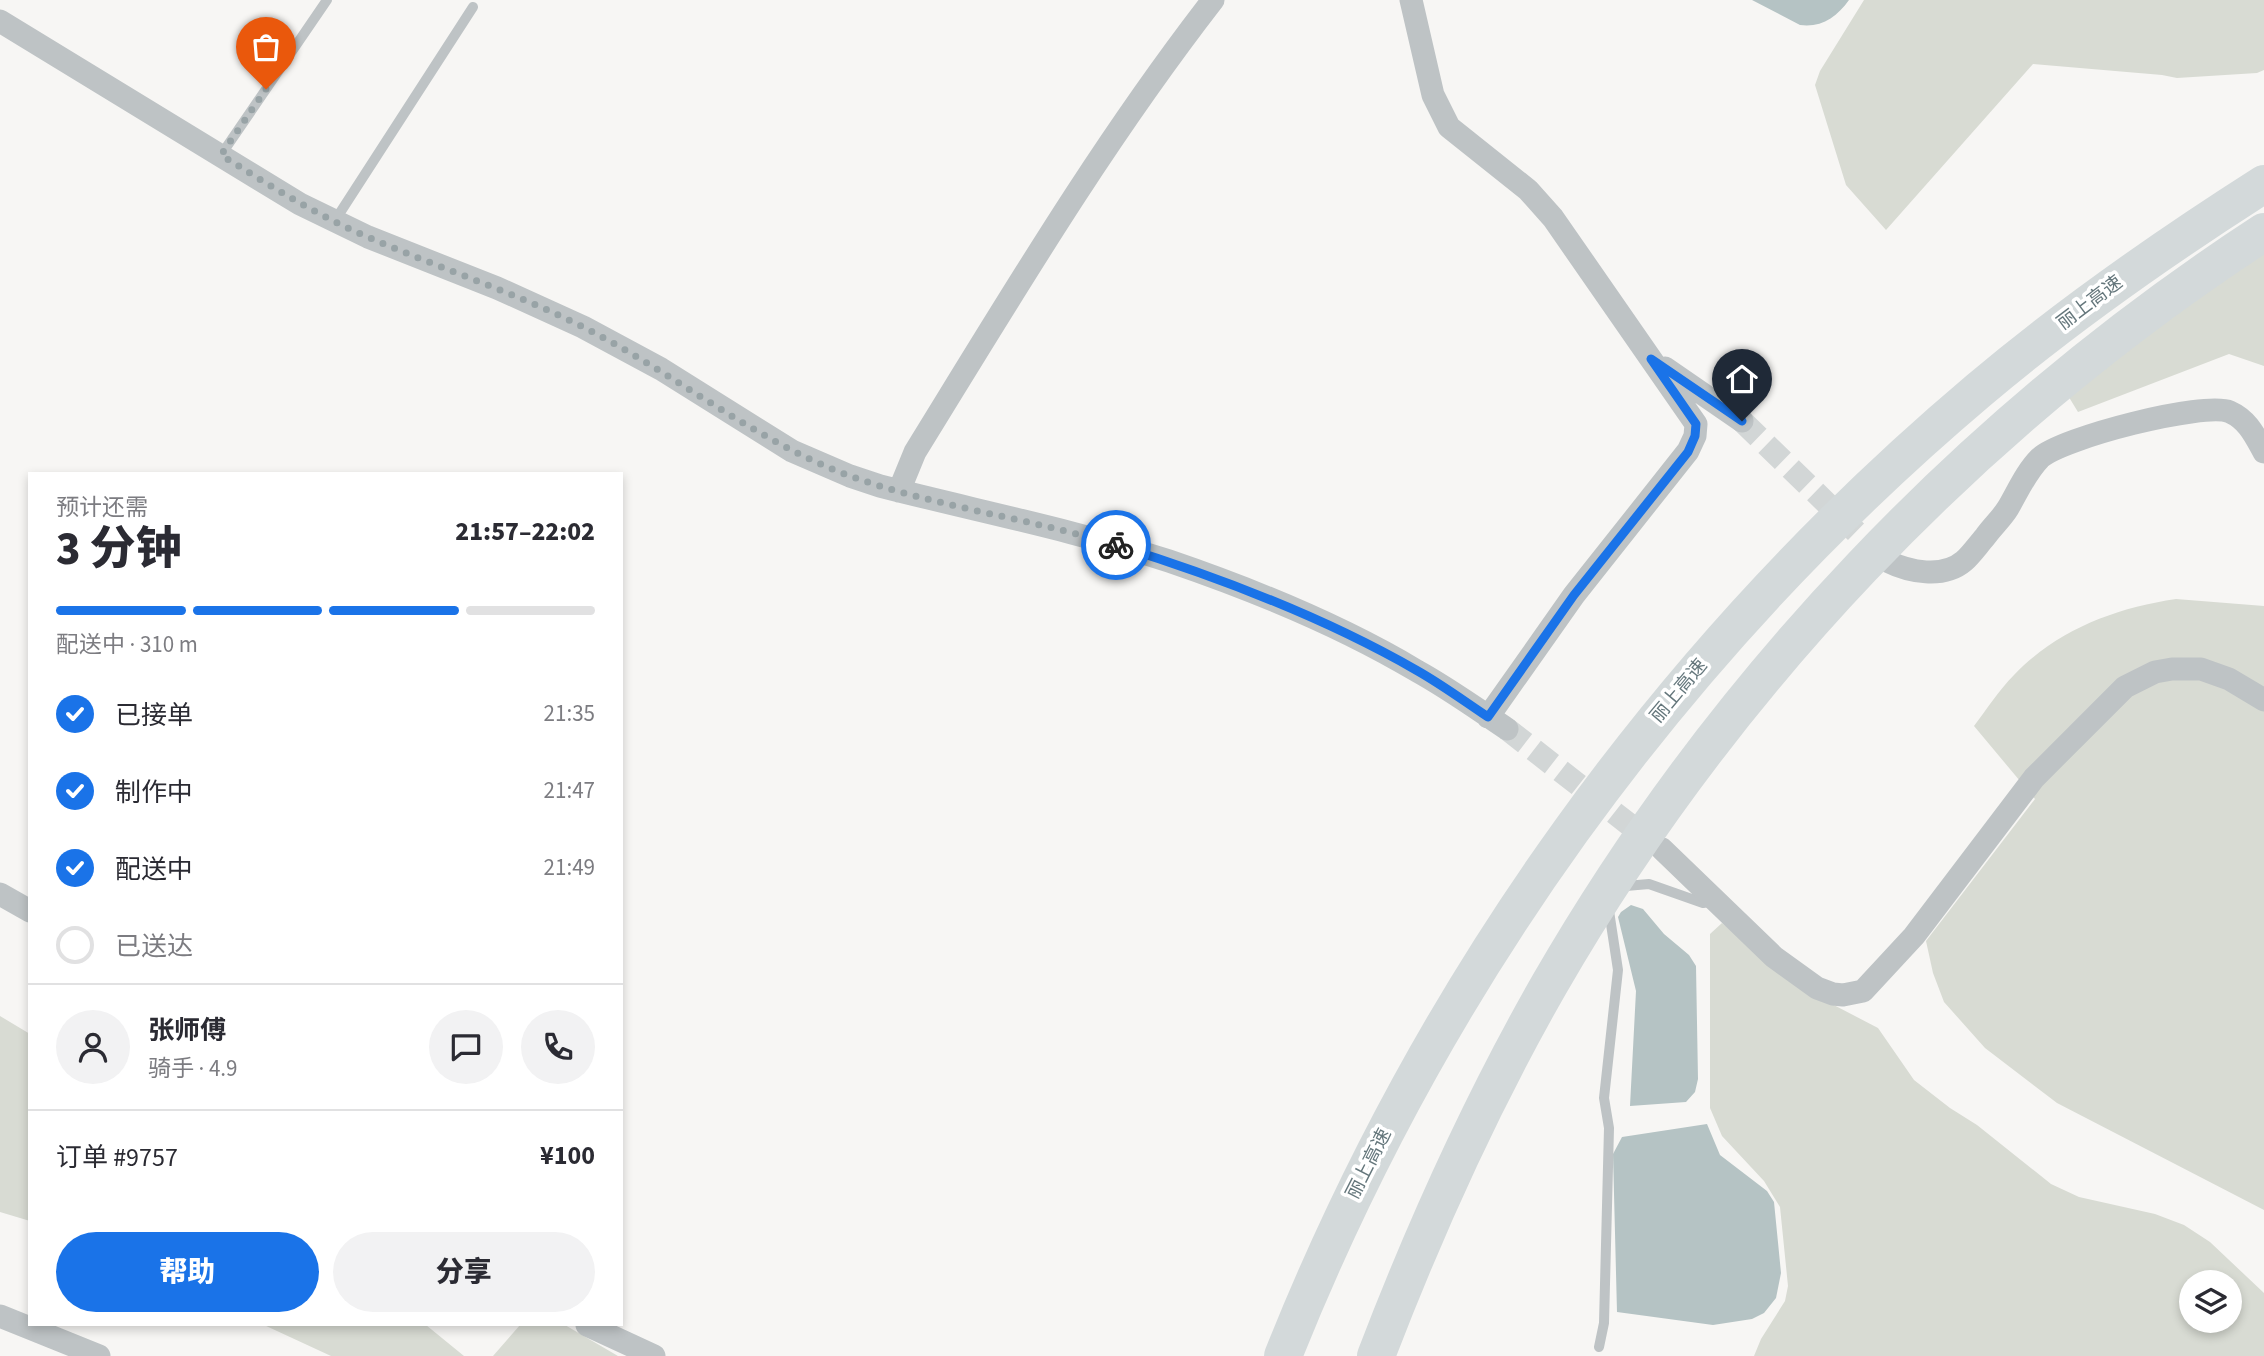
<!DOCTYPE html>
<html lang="zh">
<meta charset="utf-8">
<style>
body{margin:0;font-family:"Source Sans 3","Noto Sans SC",sans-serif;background:#f2f2f3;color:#2b2b33;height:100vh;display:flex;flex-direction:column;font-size:26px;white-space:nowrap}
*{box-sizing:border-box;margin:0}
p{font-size:23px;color:#7c7c81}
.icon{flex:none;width:38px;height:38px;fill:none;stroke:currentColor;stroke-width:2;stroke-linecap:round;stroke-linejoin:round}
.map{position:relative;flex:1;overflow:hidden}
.drawer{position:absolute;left:28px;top:472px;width:595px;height:854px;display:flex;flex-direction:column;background:#fff;border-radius:0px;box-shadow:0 4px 10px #0003}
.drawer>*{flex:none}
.fabs{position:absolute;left:2179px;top:1270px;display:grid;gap:14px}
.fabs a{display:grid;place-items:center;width:63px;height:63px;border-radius:50%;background:#fff;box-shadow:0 4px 10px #0003;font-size:35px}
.pin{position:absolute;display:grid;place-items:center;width:60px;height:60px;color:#fff;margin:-72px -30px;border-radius:50% 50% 50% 0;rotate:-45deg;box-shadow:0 0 7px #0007}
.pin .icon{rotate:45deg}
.courier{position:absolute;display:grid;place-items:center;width:70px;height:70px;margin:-35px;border:5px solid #1a73e8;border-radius:50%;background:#fff;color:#222;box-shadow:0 2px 9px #0007}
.summary em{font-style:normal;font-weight:800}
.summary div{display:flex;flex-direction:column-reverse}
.summary{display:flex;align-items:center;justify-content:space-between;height:119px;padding:0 28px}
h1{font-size:46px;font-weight:800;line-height:52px}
.bar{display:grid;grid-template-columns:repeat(4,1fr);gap:10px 7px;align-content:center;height:84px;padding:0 28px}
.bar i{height:9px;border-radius:5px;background:#e1e1e2}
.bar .on{background:#1a73e8}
.bar p{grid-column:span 4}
.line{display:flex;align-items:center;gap:18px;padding:0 28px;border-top:2px solid #e1e1e2}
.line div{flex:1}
.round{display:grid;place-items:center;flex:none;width:74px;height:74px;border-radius:37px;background:#f2f2f3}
ol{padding:0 28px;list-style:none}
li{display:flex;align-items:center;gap:21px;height:77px}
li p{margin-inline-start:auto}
li .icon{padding:7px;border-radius:50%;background:#1a73e8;color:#fff;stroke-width:4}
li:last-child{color:#7c7c81}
li i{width:38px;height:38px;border:4px solid #e1e1e2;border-radius:50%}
.cta{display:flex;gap:14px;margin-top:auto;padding:14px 28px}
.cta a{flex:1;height:80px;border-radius:42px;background:#1a73e8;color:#fff;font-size:28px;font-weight:800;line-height:80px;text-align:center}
.cta a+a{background:#f2f2f3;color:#2b2b33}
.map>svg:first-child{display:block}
</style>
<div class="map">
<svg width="2264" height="1356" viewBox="0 0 2264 1356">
<rect width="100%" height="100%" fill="#f7f6f4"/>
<path fill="#d8dbd3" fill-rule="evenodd" d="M 1864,0 L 2264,0 L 2264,70 L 2257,73 L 2177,78 L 2162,75 L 2033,64 L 1886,230 L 1846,185 L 1815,85 L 1820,71 Z
M 2264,243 L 2264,366 L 2229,354 L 2078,412 L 2067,394 Z
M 2176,599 L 2264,606 L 2264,1210 L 2057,1103 L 1985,1048 L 1944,1002 L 1933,973 L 1926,941 L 2035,799 L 1974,726 C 1987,709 1999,690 2014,675 C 2057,630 2115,608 2176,599 Z
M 1722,923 L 1805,990 L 1878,1028 L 1914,1080 L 1950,1108 L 1977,1125 L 2051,1184 L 2079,1197 L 2155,1214 L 2184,1225 L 2210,1242 L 2264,1293 L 2264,1356 L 1754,1356 L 1761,1339 L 1785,1301 L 1788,1286 L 1780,1207 L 1764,1181 L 1722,1136 L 1710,1108 L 1710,934 ZM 2191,1283 L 2230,1283 L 2230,1321 L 2191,1321 Z
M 0,1016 L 30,1034 L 30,1221 L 0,1212 Z
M 264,1325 L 426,1325 L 464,1356 L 331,1356 Z
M 520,1325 L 565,1325 L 618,1356 L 493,1356 Z"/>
<path fill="#b5c3c4" d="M 1752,0 L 1849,0 C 1837,17 1821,28 1800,25 Z
M 1631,905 L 1643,909 L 1664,934 L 1689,955 L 1696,966 L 1698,1079 L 1695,1092 L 1686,1102 L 1630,1106 L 1636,991 L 1618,917 L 1621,912 Z
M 1707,1124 L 1720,1155 L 1767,1191 L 1774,1202 L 1781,1273 L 1776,1298 L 1764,1313 L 1752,1319 L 1713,1325 L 1617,1312 L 1613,1154 L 1622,1137 Z"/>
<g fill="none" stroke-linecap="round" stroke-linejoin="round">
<path stroke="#d2d6d6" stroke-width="23" stroke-dasharray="23 11" stroke-linecap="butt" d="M 1742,421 L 1885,560
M 1507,729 L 1653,843"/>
<path stroke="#bec3c5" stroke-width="10" d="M 221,155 L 327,0
M 334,222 L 473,7
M 1622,890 L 1626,886 L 1649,884 L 1703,903 L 1713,901
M 1599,1347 L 1604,1323 L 1609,1128 L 1604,1098 L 1618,970 L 1609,911"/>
<path stroke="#bec3c5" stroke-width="23" d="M 1411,0 L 1433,95 L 1449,127 L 1528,190 L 1553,218 L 1696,424 L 1695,436 L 1688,451 L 1574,595 L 1488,717
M 0,21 L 300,204 L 368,237 L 497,288 L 583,327 L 661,369 L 792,451 L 850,476 L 880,486 C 977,511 1074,530 1169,561 C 1254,590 1340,625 1417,671 C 1448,688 1477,709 1507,729
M 1665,368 L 1742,421
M 899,491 L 915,452 C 1010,298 1102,143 1213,0
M 1887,561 C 1909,572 1943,579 1964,561 C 1971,555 1978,545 1985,537 C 1992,527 2002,518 2008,508 C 2018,491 2026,472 2040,458 C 2061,438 2204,401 2230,412 C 2248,420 2255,436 2264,452
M 1662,849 L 1774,957 L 1817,988 L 1833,994 L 1843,995 L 1863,991 L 1914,936 L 2034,778 L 2125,687 L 2155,672 L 2172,669 L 2201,669 L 2229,679 L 2264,700
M 0,894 L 30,911
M 0,1316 L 99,1356
M 587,1325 L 654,1356"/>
<path stroke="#d3d9da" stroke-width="38" d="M 1283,1356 C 1432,982 1671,650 1979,390 C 2069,314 2165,247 2264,184
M 1376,1356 C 1425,1228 1481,1104 1549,985 C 1723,683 1972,422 2264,232"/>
</g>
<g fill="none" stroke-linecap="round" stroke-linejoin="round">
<path stroke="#98a3a6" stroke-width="7" stroke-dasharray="0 12.6" d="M 266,89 L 221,155 C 269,185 316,215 368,237 C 441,269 517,293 587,329 C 677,375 755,441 850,476 C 936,507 1028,518 1116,545"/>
<path stroke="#1a73e8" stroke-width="9" d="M 1116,545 C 1219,577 1322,616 1416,670 C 1441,684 1464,701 1488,717 L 1574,595 L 1688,452 L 1695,436 L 1696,424 L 1651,359 L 1742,421"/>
</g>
<g text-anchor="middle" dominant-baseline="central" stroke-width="7" stroke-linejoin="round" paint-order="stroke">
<g font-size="19" fill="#65777c" stroke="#fff">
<text transform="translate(2090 303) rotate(-37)">丽上高速</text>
<text transform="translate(1679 691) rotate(-50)">丽上高速</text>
<text transform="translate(1369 1164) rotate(-63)">丽上高速</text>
</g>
</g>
</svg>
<div class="fabs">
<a><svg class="icon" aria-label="layers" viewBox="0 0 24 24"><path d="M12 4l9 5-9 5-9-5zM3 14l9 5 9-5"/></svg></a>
</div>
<div class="pin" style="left:266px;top:89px;background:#ea580c"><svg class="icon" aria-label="bag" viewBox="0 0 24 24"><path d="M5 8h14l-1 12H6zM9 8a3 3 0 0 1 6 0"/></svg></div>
<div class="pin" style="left:1742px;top:421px;background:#1f2937"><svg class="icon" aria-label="home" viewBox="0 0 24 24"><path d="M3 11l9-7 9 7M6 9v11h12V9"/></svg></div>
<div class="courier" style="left:1116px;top:545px"><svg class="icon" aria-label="bike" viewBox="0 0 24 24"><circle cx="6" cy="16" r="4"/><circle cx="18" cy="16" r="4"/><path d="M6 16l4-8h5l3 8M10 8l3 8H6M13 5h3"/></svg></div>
<section class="drawer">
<div class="summary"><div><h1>3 分钟</h1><p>预计还需</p></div><em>21:57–22:02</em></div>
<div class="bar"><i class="on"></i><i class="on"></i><i class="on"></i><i></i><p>配送中 · 310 m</p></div>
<ol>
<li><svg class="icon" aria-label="check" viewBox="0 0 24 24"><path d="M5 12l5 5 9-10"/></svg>已接单<p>21:35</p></li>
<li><svg class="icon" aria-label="check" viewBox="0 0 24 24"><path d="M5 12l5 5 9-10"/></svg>制作中<p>21:47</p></li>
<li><svg class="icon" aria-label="check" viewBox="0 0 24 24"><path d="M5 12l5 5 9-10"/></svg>配送中<p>21:49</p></li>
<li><i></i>已送达</li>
</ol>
<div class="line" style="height:126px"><a class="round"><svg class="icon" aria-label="person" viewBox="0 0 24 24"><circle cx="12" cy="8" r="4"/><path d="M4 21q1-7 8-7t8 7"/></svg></a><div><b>张师傅</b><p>骑手 · 4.9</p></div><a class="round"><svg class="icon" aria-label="chat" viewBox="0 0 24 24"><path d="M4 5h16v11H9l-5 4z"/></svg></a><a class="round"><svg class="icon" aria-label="phone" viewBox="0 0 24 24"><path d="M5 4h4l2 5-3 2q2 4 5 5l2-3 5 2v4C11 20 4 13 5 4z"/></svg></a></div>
<div class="line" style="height:91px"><div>订单 #9757</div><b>¥100</b></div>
<div class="cta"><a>帮助</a><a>分享</a></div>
</section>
</div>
